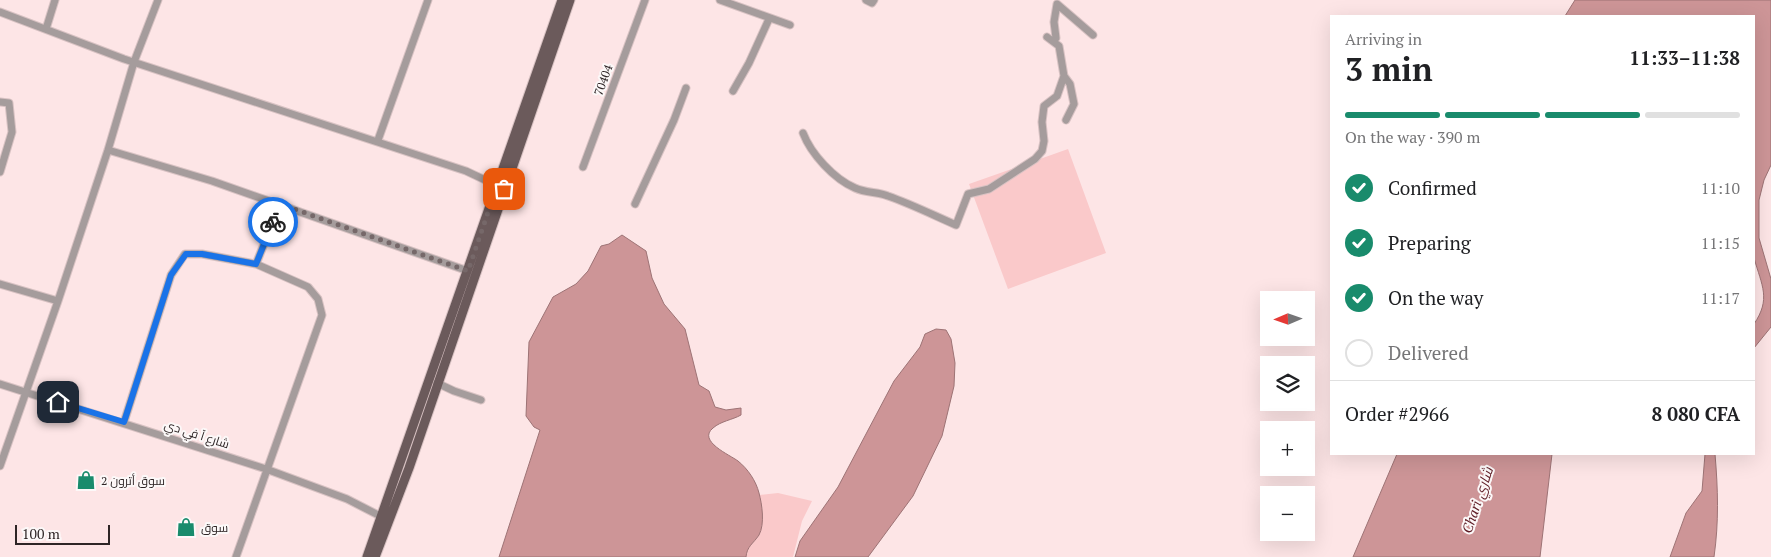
<!DOCTYPE html>
<meta charset="utf-8">
<style>
body{margin:0;font-family:"PT Serif",Cairo,serif;background:#f2f2f2;color:#202124;height:100vh;display:flex;flex-direction:column;font-size:19px;white-space:nowrap}
*{box-sizing:border-box;margin:0}
p{font-size:16px;color:#757577}
.icon{flex:none;width:28px;height:28px;fill:none;stroke:currentColor;stroke-width:2;stroke-linecap:round;stroke-linejoin:round}
.map{position:relative;flex:1;overflow:hidden}
.side{position:absolute;left:1330px;top:15px;width:425px;height:440px;display:flex;flex-direction:column;background:#fff;border-radius:0px;box-shadow:0 5px 20px #0002}
.side>*{flex:none}
.needle{width:32px;rotate:268deg}
.buttons{position:absolute;left:1260px;top:291px;display:grid;gap:10px}
.buttons a{display:grid;place-items:center;width:55px;height:55px;border-radius:0px;background:#fff;box-shadow:0 5px 20px #0002;font-size:25px}
.scale{position:absolute;left:15px;bottom:12px;width:95px;box-sizing:border-box;padding-left:5px;border:2px solid #2e2526;border-top:0;font-size:14px;line-height:18px;white-space:nowrap;color:#2e2526;-webkit-text-stroke:4px #fcf8f8;paint-order:stroke}
.pin{position:absolute;display:grid;place-items:center;width:42px;height:42px;color:#fff;margin:-21px;border-radius:10px;box-shadow:0 2px 8px #0006}
.courier{position:absolute;display:grid;place-items:center;width:50px;height:50px;margin:-25px;border:4px solid #1a73e8;border-radius:50%;background:#fff;color:#222;box-shadow:0 1px 6px #0007}
.overview em{font-style:normal;font-weight:600}
.overview div{display:flex;flex-direction:column-reverse}
.overview{display:flex;align-items:center;justify-content:space-between;height:85px;padding:0 15px}
h1{font-size:32px;font-weight:600;line-height:38px}
.bar{display:grid;grid-template-columns:repeat(4,1fr);gap:8px 5px;align-content:center;height:60px;padding:0 15px}
.bar i{height:6px;border-radius:4px;background:#e0e0e0}
.bar .current{background:#198b6c}
.bar p{grid-column:span 4}
.line{display:flex;align-items:center;gap:12px;padding:0 15px;border-top:1px solid #e0e0e0}
.line div{flex:1}
ol{padding:0 15px;list-style:none}
li{display:flex;align-items:center;gap:15px;height:55px}
li p{margin-inline-start:auto}
li .icon{padding:5px;border-radius:50%;background:#198b6c;color:#fff;stroke-width:4}
li:last-child{color:#757577}
li i{width:28px;height:28px;border:2px solid #e0e0e0;border-radius:50%}
.map>svg:first-child{display:block}
</style>
<div class="map">
<svg width="1771" height="557" viewBox="0 0 1771 557">
<rect width="100%" height="100%" fill="#fde5e6"/>
<path fill="#fac9ca" d="M 1068,149 L 1106,253 L 1008,289 L 969,184 Z
M 778,493 L 812,501 L 802,521 L 793,557 L 746,557 C 747,543 756,543 760,533 C 764,521 761,507 759,495 Z"/>
<path fill="#cd9597" stroke="#9d7375" d="M 1575,0 L 1771,0 L 1771,165 L 1764,180 L 1759,200 L 1759,238 L 1771,279 L 1771,327 L 1754,348 L 1754,324 C 1771,299 1762,286 1754,258 L 1754,16 L 1565,16 Z
M 622,235 L 646,251 L 652,278 L 664,304 L 685,329 L 699,385 L 709,391 L 715,407 L 726,410 L 741,408 L 741,415 C 732,420 721,421 713,428 C 697,441 730,455 738,461 C 748,469 756,481 759,493 C 762,504 765,524 759,535 C 753,544 747,546 746,557 L 499,557 L 540,430 L 534,427 L 526,416 L 529,342 L 553,297 L 576,284 L 588,271 L 601,246 L 609,244 Z
M 936,329 L 946,330 L 951,339 L 955,363 L 954,386 L 942,436 L 913,496 L 868,557 L 795,557 L 800,541 L 838,487 L 894,381 L 920,347 L 925,334 Z
M 1397,454 L 1552,454 L 1540,557 L 1353,557 Z
M 1705,454 L 1715,454 C 1718,489 1719,522 1714,557 L 1670,557 L 1686,513 L 1702,491 Z"/>
<g fill="none" stroke-linecap="round" stroke-linejoin="round">
<g stroke="#d8c2c3" stroke-width="9">
<path id="minor" d="M 720,0 L 790,25
M 866,0 L 872,3 L 874,0
M 0,12 L 124,59 L 466,171 L 500,187
M 46,29 L 55,0
M 1047,37 L 1059,46 L 1064,76 L 1070,84 L 1074,104 L 1066,120
M 1056,38 L 1054,22 L 1057,4 L 1093,35
M 733,91 L 749,63 L 769,19
M 0,102 L 9,103 L 12,132 L 0,172
M 803,133 C 811,154 834,179 855,188 C 866,193 878,192 888,196 C 911,204 933,215 956,225 L 968,194 L 989,189 L 1035,159 L 1042,151 L 1044,141 L 1042,122 L 1044,106 L 1057,96 L 1064,76
M 378,140 L 428,0
M 108,150 L 212,181 L 468,271
M 583,167 L 645,0
M 635,204 L 674,120 L 686,88
M 256,264 L 280,204
M 0,284 L 58,301
M 437,383 L 454,391 L 481,400
M 0,384 L 266,469 L 347,499 L 384,518
M 124,422 L 171,275 L 185,254 L 202,254 L 256,264 L 308,287 L 318,299 L 322,315 L 236,557
M 0,466 L 58,301 L 108,150 L 134,62 L 158,0"/>
</g>
<g stroke="#d8c2c3" stroke-width="11">
<path id="major" d="M 367,557 L 562,0
M 375,557 L 409,468 L 570,0"/>
</g>
<use href="#minor" stroke="#a59c9c" stroke-width="7"/>
<use href="#major" stroke="#6b5a5b" stroke-width="9"/>
</g>
<g fill="none" stroke-linecap="round" stroke-linejoin="round">
<path stroke="#766869" stroke-width="5" stroke-dasharray="0 9" d="M 273,222 L 280,204 L 468,271 L 497,186 L 504,189"/>
<path stroke="#1a73e8" stroke-width="6" d="M 58,402 L 124,422 L 171,275 L 186,254 L 202,254 L 256,264 L 273,222"/>
</g>
<defs>
<g id="shop-bare" transform="scale(1.5)"><path d="M-5-2.5h2.3a2.7 3.5 0 0 1 5.4 0H5L5.5 6h-11ZM-1.5-2.5h3a1.5 2.3 0 0 0-3 0Z" fill="#198b6c" stroke="#fcf8f8" stroke-width="2.5" paint-order="stroke"/></g>
</defs>
<g fill-rule="evenodd">
<use href="#shop-bare" x="86" y="480"/>
<use href="#shop-bare" x="186" y="527"/>
</g>
<g text-anchor="middle" dominant-baseline="central" stroke-width="4" stroke-linejoin="round" paint-order="stroke">
<g font-size="12" fill="#2e2526" stroke="#fcf8f8">
<text transform="translate(603 80) rotate(-70)">70404</text>
<text transform="translate(197 434) rotate(18)">شارع آ في دي</text>
</g>
<g font-size="12" fill="#2e2526" stroke="#fcf8f8" text-anchor="start">
<text x="101" y="480">سوق أترون 2</text>
<text x="201" y="527">سوق</text>
</g>
<g font-size="14" font-style="italic" fill="#5e1b24" stroke="#fcf8f8">
<text transform="translate(1477 500) rotate(-71)">Chari شاري</text>
</g>
</g>
</svg>
<div class="buttons">
<a><svg class="needle" viewBox="-14 -14 28 28"><path d="M0-13l5 13h-10z" fill="#e53935"/><path d="M0 13l5-13h-10z" fill="#757577"/></svg></a>
<a><svg class="icon" aria-label="layers" viewBox="0 0 24 24"><path d="M12 4l9 5-9 5-9-5zM3 14l9 5 9-5"/></svg></a>
<a>+</a>
<a>−</a>
</div>
<div class="scale">100 m</div>
<div class="pin" style="left:504px;top:189px;background:#ea580c"><svg class="icon" aria-label="bag" viewBox="0 0 24 24"><path d="M5 8h14l-1 12H6zM9 8a3 3 0 0 1 6 0"/></svg></div>
<div class="pin" style="left:58px;top:402px;background:#1f2937"><svg class="icon" aria-label="home" viewBox="0 0 24 24"><path d="M3 11l9-7 9 7M6 9v11h12V9"/></svg></div>
<div class="courier" style="left:273px;top:222px"><svg class="icon" aria-label="bike" viewBox="0 0 24 24"><circle cx="6" cy="16" r="4"/><circle cx="18" cy="16" r="4"/><path d="M6 16l4-8h5l3 8M10 8l3 8H6M13 5h3"/></svg></div>
<section class="side">
<div class="overview"><div><h1>3 min</h1><p>Arriving in</p></div><em>11:33–11:38</em></div>
<div class="bar"><i class="current"></i><i class="current"></i><i class="current"></i><i></i><p>On the way · 390 m</p></div>
<ol>
<li><svg class="icon" aria-label="check" viewBox="0 0 24 24"><path d="M5 12l5 5 9-10"/></svg>Confirmed<p>11:10</p></li>
<li><svg class="icon" aria-label="check" viewBox="0 0 24 24"><path d="M5 12l5 5 9-10"/></svg>Preparing<p>11:15</p></li>
<li><svg class="icon" aria-label="check" viewBox="0 0 24 24"><path d="M5 12l5 5 9-10"/></svg>On the way<p>11:17</p></li>
<li><i></i>Delivered</li>
</ol>
<div class="line" style="height:65px"><div>Order #2966</div><b>8 080 CFA</b></div>
</section>
</div>
